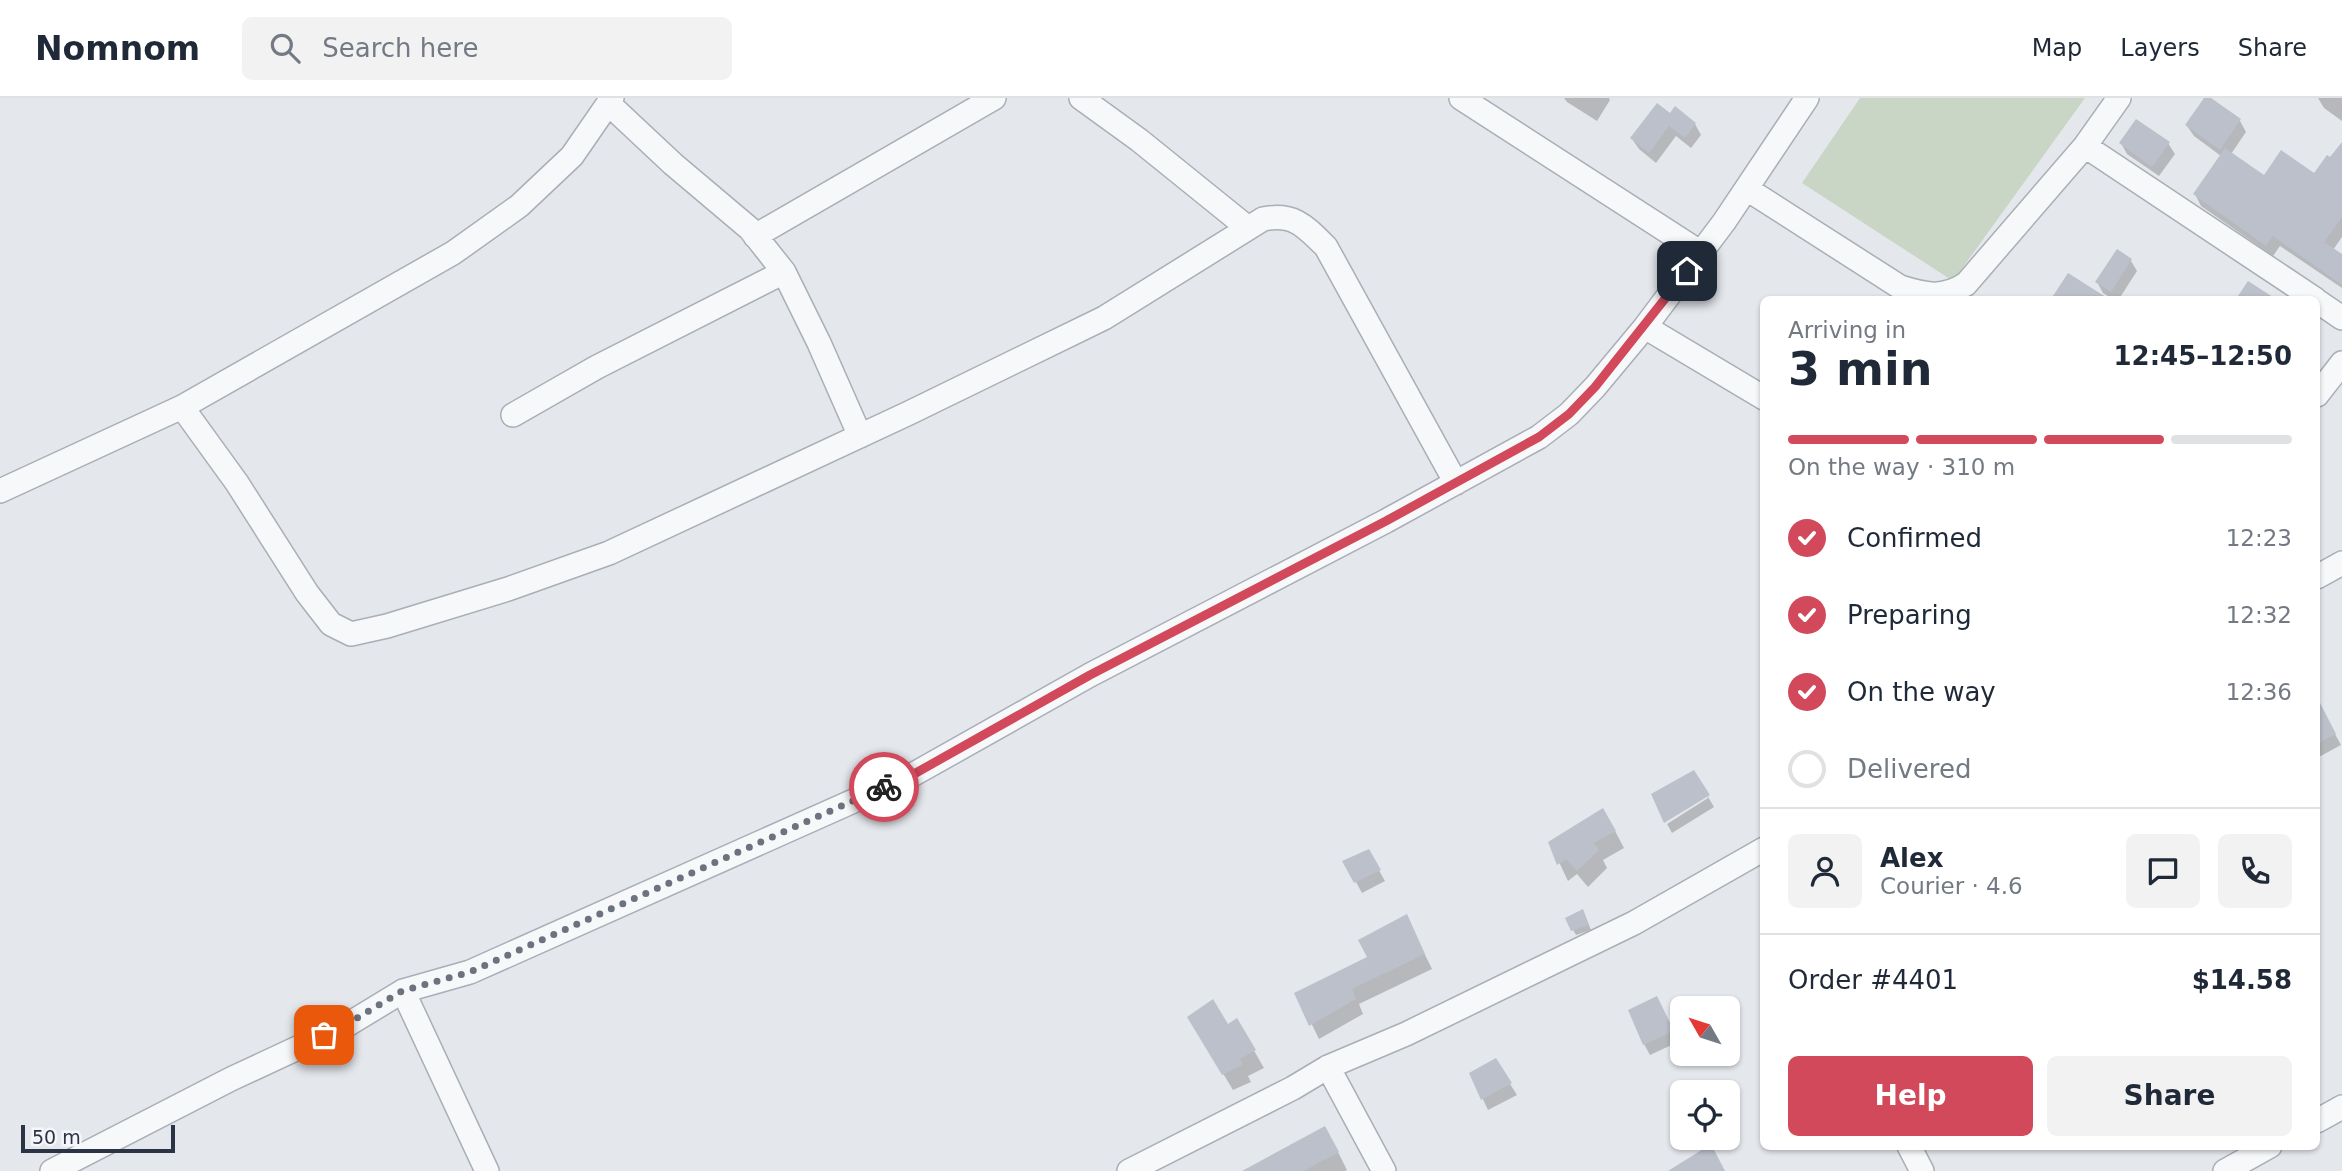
<!DOCTYPE html>
<meta charset="utf-8">
<style>
body{margin:0;font-family:"DejaVu Sans",sans-serif;background:#f2f2f3;color:#1f2937;height:100vh;display:flex;flex-direction:column;font-size:26px;white-space:nowrap}
*{box-sizing:border-box;margin:0}
p{font-size:23px;color:#747a83}
.icon{flex:none;width:38px;height:38px;fill:none;stroke:currentColor;stroke-width:2;stroke-linecap:round;stroke-linejoin:round}
.map{position:relative;flex:1;overflow:hidden}
.drawer{position:absolute;left:1760px;top:198px;width:560px;height:854px;display:flex;flex-direction:column;background:#fff;border-radius:10px;box-shadow:0 2px 5px #0004}
.drawer>*{flex:none}
.needle{width:46px;rotate:309deg}
.controls{position:absolute;left:1670px;top:898px;display:grid;gap:14px}
.controls a{display:grid;place-items:center;width:70px;height:70px;border-radius:10px;background:#fff;box-shadow:0 2px 5px #0004;font-size:35px}
.scale{position:absolute;left:21px;bottom:18px;width:154px;box-sizing:border-box;padding-left:7px;border:4px solid #2b3445;border-top:0;font-size:19px;line-height:24px;white-space:nowrap;color:#2b3445;-webkit-text-stroke:5px #f4f6f9;paint-order:stroke}
.pin{position:absolute;display:grid;place-items:center;width:60px;height:60px;color:#fff;margin:-30px;border-radius:14px;box-shadow:0 4px 10px #0006}
.courier{position:absolute;display:grid;place-items:center;width:70px;height:70px;margin:-35px;border:5px solid #d1495b;border-radius:50%;background:#fff;color:#222;box-shadow:0 2px 9px #0007}
.overview em{font-style:normal;font-weight:800}
.overview div{display:flex;flex-direction:column-reverse}
.overview{display:flex;align-items:center;justify-content:space-between;height:119px;padding:0 28px}
h1{font-size:46px;font-weight:800;line-height:52px}
.bar{display:grid;grid-template-columns:repeat(4,1fr);gap:10px 7px;align-content:center;height:84px;padding:0 28px}
.bar i{height:9px;border-radius:5px;background:#e0e1e3}
.bar .selected{background:#d1495b}
.bar p{grid-column:span 4}
.line{display:flex;align-items:center;gap:18px;padding:0 28px;border-top:2px solid #e0e1e3}
.line div{flex:1}
.round{display:grid;place-items:center;flex:none;width:74px;height:74px;border-radius:10px;background:#f2f2f3}
ol{padding:0 28px;list-style:none}
li{display:flex;align-items:center;gap:21px;height:77px}
li p{margin-inline-start:auto}
li .icon{padding:7px;border-radius:50%;background:#d1495b;color:#fff;stroke-width:4}
li:last-child{color:#747a83}
li i{width:38px;height:38px;border:4px solid #e0e1e3;border-radius:50%}
.action{display:flex;gap:14px;margin-top:auto;padding:14px 28px}
.action a{flex:1;height:80px;border-radius:10px;background:#d1495b;color:#fff;font-size:28px;font-weight:800;line-height:80px;text-align:center}
.action a+a{background:#f2f2f3;color:#1f2937}
header{display:flex;align-items:center;gap:42px;box-sizing:border-box;height:98px;padding:0 35px;background:#fff;border-bottom:2px solid #e0e1e3}
header strong{font-size:33px}
nav{display:flex;gap:38px;margin-inline-start:auto;font-size:24px}
.search{width:490px;height:63px;background:#f2f2f3;display:flex;align-items:center;gap:18px;box-sizing:border-box;padding:0 24px;border-radius:10px;color:#747a83;font-size:26px}
.map>svg:first-child{display:block}
</style>
<header>
<strong>Nomnom</strong>
<div class="search"><svg class="icon" aria-label="search" viewBox="0 0 24 24"><circle cx="10" cy="10" r="6"/><path d="M15 15l6 6"/></svg>Search here</div>
<nav><a>Map</a><a>Layers</a><a>Share</a></nav>
</header>
<div class="map">
<svg width="2342" height="1073" viewBox="0 0 2342 1073">
<rect width="100%" height="100%" fill="#e4e7ec"/>
<path fill="#c9d6c5" d="M 1860,0 L 2085,0 L 1953,183 L 1802,85 Z"/>
<path fill="#0003" d="M 1564,0 L 1609,0 L 1610,2 L 1597,23 L 1567,4 Z
M 2203,0 L 2208,0 L 2240,23 L 2246,34 L 2231,56 L 2264,79 L 2314,78 L 2342,46 L 2342,139 L 2333,152 L 2342,158 L 2342,190 L 2280,148 L 2273,158 L 2201,108 L 2195,96 L 2221,58 L 2194,38 L 2187,28 L 2205,2 Z
M 2318,0 L 2342,0 L 2342,23 L 2324,10 Z
M 1670,17 L 1695,26 L 1701,37 L 1691,50 L 1676,38 L 1656,65 L 1639,51 L 1632,41 Z
M 2121,45 L 2168,45 L 2175,56 L 2159,78 L 2127,56 Z
M 2117,154 L 2131,163 L 2137,173 L 2119,201 L 2113,201 L 2103,195 L 2097,184 Z
M 2317,603 L 2341,647 L 2317,660 Z
M 1694,675 L 1714,709 L 1672,735 L 1667,726 L 1708,700 Z
M 1615,733 L 1624,750 L 1603,762 L 1607,770 L 1588,789 L 1577,776 L 1568,783 L 1550,745 Z
M 1368,753 L 1385,783 L 1362,795 L 1345,764 Z
M 1406,818 L 1432,871 L 1359,906 L 1363,916 L 1319,941 L 1297,896 L 1369,860 Z
M 1585,818 L 1591,832 L 1576,837 L 1567,821 Z
M 1662,911 L 1678,944 L 1650,957 L 1644,946 Z
M 1189,919 L 1228,928 L 1237,923 L 1264,970 L 1248,978 L 1251,984 L 1233,992 Z
M 1495,962 L 1517,997 L 1488,1012 L 1471,976 Z
M 1334,1046 L 1347,1072 L 1345,1073 L 1242,1073 Z"/>
<path fill="#bbc0ca" d="M 2204,0 L 2211,0 L 2241,21 L 2220,52 L 2185,27 Z
M 1657,5 L 1670,15 L 1675,8 L 1696,25 L 1685,40 L 1669,28 L 1649,55 L 1630,40 Z
M 2136,21 L 2170,44 L 2152,69 L 2119,45 Z
M 2342,44 L 2342,119 L 2324,144 L 2342,156 L 2342,187 L 2273,138 L 2266,148 L 2193,96 L 2225,50 L 2264,77 L 2281,52 L 2314,75 L 2327,57 L 2330,59 Z
M 2117,151 L 2132,161 L 2111,194 L 2095,184 Z
M 2068,175 L 2109,201 L 2051,201 Z
M 2248,183 L 2276,201 L 2236,201 Z
M 2317,599 L 2336,636 L 2317,646 Z
M 1694,672 L 1710,697 L 1664,725 L 1651,696 Z
M 1603,710 L 1616,733 L 1594,745 L 1599,752 L 1577,773 L 1566,761 L 1557,767 L 1548,744 Z
M 1369,751 L 1381,772 L 1354,785 L 1342,763 Z
M 1583,811 L 1589,827 L 1571,833 L 1565,820 Z
M 1407,816 L 1425,856 L 1352,891 L 1356,901 L 1309,928 L 1294,895 L 1367,859 L 1358,842 Z
M 1657,898 L 1674,933 L 1643,947 L 1628,912 Z
M 1213,901 L 1228,926 L 1237,920 L 1256,952 L 1240,961 L 1243,967 L 1222,977 L 1187,919 Z
M 1496,960 L 1512,985 L 1481,1002 L 1469,975 Z
M 1325,1028 L 1339,1054 L 1304,1073 L 1242,1073 Z
M 1711,1046 L 1725,1073 L 1668,1073 Z"/>
<g fill="none" stroke-linecap="round" stroke-linejoin="round">
<g stroke="#a9aeb7" stroke-width="26">
<path id="street" d="M 1081,0 L 1139,42 L 1248,130
M 1461,0 L 1701,155
M 609,6 L 673,66 L 750,131 L 784,174 L 819,245 L 860,338
M 2085,48 L 2315,201
M 1747,91 L 1900,189 C 1925,197 1943,201 1966,186 L 2085,48 L 2119,0
M 755,138 L 994,0
M 2317,203 L 2342,220
M 1645,229 L 1764,300
M 2317,297 L 2342,265
M 182,309 L 237,385 L 307,495 L 331,526 L 351,536 L 387,528 L 508,491 L 609,455 L 909,315 L 1104,220 L 1263,121 C 1294,115 1305,128 1326,149 L 1456,385
M 513,317 L 597,269 L 784,174
M 0,393 L 182,309 L 453,155 L 519,108 L 572,58 L 612,0
M 2317,479 L 2342,465
M 403,893 L 487,1073
M 1328,969 L 1384,1073
M 2317,1023 L 2342,1009
M 1909,1048 L 1922,1073
M 52,1073 L 231,981 L 347,927 L 403,893 L 470,874 L 914,676 L 1090,577 L 1386,423 L 1539,339 L 1569,316 L 1595,289 L 1645,229 L 1724,124 L 1807,0
M 1129,1073 L 1293,990 L 1328,969 L 1406,936 L 1634,825 L 1764,751
M 2225,1073 L 2270,1048"/>
</g>
<use href="#street" stroke="#f7f8fa" stroke-width="23"/>
</g>
<g fill="none" stroke-linecap="round" stroke-linejoin="round">
<path stroke="#6c737f" stroke-width="7" stroke-dasharray="0 12.6" d="M 324,937 L 347,926 L 402,893 L 470,874 L 884,689"/>
<path stroke="#d1495b" stroke-width="9" d="M 884,689 L 914,676 L 1090,577 L 1386,423 L 1539,339 L 1569,316 L 1595,289 L 1687,173"/>
</g>
</svg>
<div class="controls">
<a><svg class="needle" viewBox="-14 -14 28 28"><path d="M0-13l5 13h-10z" fill="#e53935"/><path d="M0 13l5-13h-10z" fill="#747a83"/></svg></a>
<a><svg class="icon" aria-label="locate" viewBox="0 0 24 24"><circle cx="12" cy="12" r="6"/><path d="M12 2v4M12 18v4M2 12h4M18 12h4"/></svg></a>
</div>
<div class="scale">50 m</div>
<div class="pin" style="left:324px;top:937px;background:#ea580c"><svg class="icon" aria-label="bag" viewBox="0 0 24 24"><path d="M5 8h14l-1 12H6zM9 8a3 3 0 0 1 6 0"/></svg></div>
<div class="pin" style="left:1687px;top:173px;background:#1f2937"><svg class="icon" aria-label="home" viewBox="0 0 24 24"><path d="M3 11l9-7 9 7M6 9v11h12V9"/></svg></div>
<div class="courier" style="left:884px;top:689px"><svg class="icon" aria-label="bike" viewBox="0 0 24 24"><circle cx="6" cy="16" r="4"/><circle cx="18" cy="16" r="4"/><path d="M6 16l4-8h5l3 8M10 8l3 8H6M13 5h3"/></svg></div>
<section class="drawer">
<div class="overview"><div><h1>3 min</h1><p>Arriving in</p></div><em>12:45–12:50</em></div>
<div class="bar"><i class="selected"></i><i class="selected"></i><i class="selected"></i><i></i><p>On the way · 310 m</p></div>
<ol>
<li><svg class="icon" aria-label="check" viewBox="0 0 24 24"><path d="M5 12l5 5 9-10"/></svg>Confirmed<p>12:23</p></li>
<li><svg class="icon" aria-label="check" viewBox="0 0 24 24"><path d="M5 12l5 5 9-10"/></svg>Preparing<p>12:32</p></li>
<li><svg class="icon" aria-label="check" viewBox="0 0 24 24"><path d="M5 12l5 5 9-10"/></svg>On the way<p>12:36</p></li>
<li><i></i>Delivered</li>
</ol>
<div class="line" style="height:126px"><a class="round"><svg class="icon" aria-label="person" viewBox="0 0 24 24"><circle cx="12" cy="8" r="4"/><path d="M4 21q1-7 8-7t8 7"/></svg></a><div><b>Alex</b><p>Courier · 4.6</p></div><a class="round"><svg class="icon" aria-label="chat" viewBox="0 0 24 24"><path d="M4 5h16v11H9l-5 4z"/></svg></a><a class="round"><svg class="icon" aria-label="phone" viewBox="0 0 24 24"><path d="M5 4h4l2 5-3 2q2 4 5 5l2-3 5 2v4C11 20 4 13 5 4z"/></svg></a></div>
<div class="line" style="height:91px"><div>Order #4401</div><b>$14.58</b></div>
<div class="action"><a>Help</a><a>Share</a></div>
</section>
</div>
